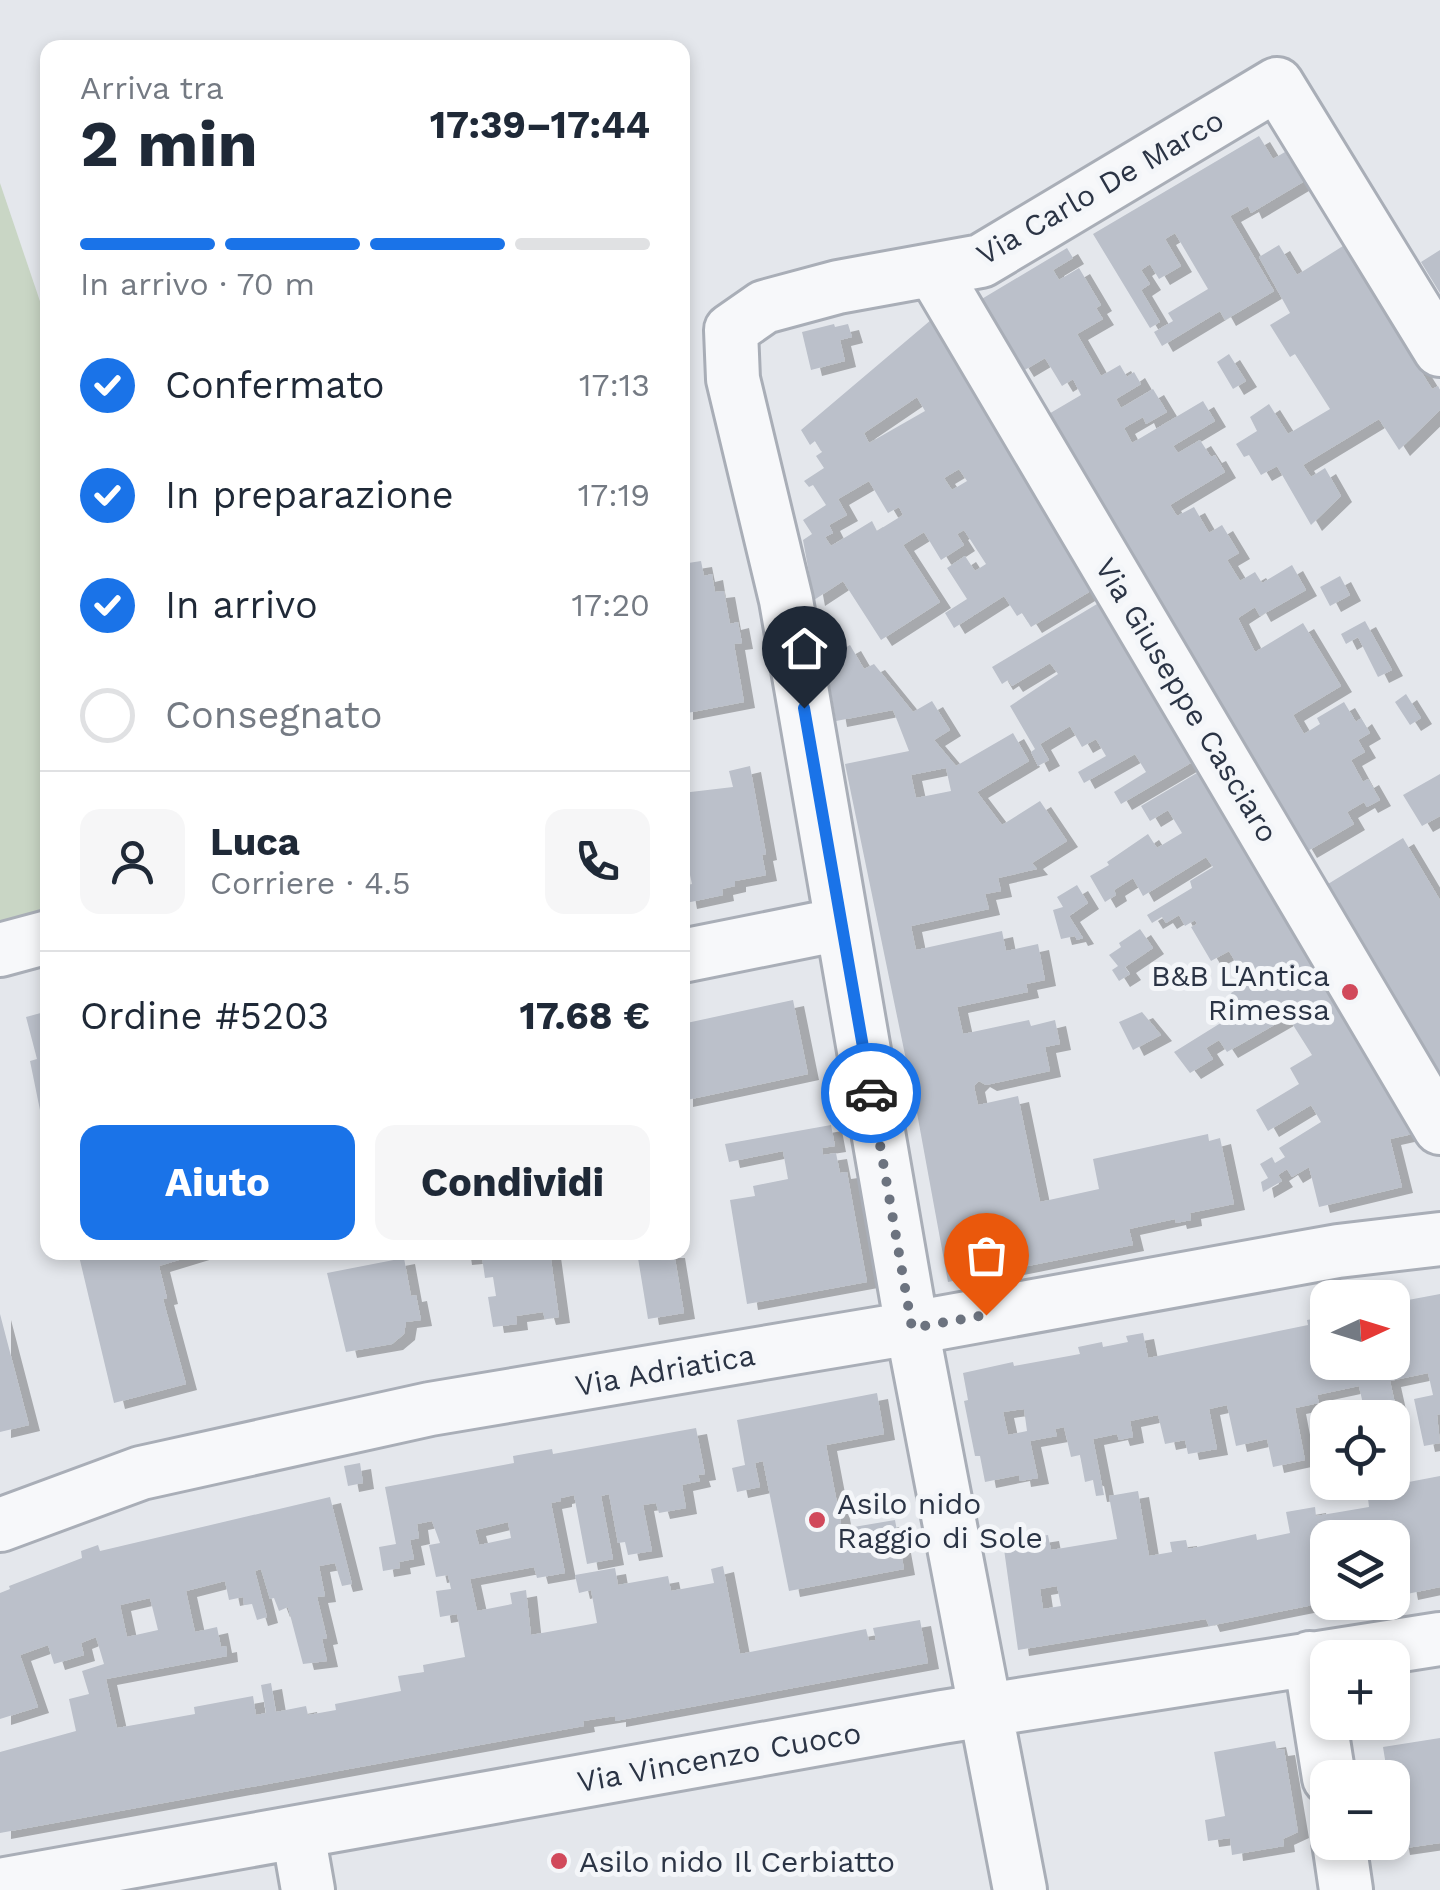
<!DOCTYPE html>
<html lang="it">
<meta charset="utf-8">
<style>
body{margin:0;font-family:"Work Sans",sans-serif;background:#f6f6f7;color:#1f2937;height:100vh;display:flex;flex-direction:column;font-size:38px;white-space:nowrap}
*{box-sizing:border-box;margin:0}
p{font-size:32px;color:#747a83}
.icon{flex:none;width:55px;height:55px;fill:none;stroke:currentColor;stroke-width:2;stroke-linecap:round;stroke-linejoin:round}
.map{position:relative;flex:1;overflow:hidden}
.sheet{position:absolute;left:40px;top:40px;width:650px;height:1220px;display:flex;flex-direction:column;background:#fff;border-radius:20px;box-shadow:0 5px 15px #0003}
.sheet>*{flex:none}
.needle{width:65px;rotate:86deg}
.controls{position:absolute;left:1310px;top:1280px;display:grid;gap:20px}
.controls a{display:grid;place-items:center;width:100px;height:100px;border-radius:20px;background:#fff;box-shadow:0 5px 15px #0003;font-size:50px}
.pin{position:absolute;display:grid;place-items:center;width:85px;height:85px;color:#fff;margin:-102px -42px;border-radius:50% 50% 50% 0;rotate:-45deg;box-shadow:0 0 10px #0007}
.pin .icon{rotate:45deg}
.courier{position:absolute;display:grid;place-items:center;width:100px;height:100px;margin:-50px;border:8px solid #1a73e8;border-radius:50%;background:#fff;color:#222;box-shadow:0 2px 12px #0007}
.head em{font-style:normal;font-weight:700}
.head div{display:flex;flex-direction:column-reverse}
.head{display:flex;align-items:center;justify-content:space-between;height:170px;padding:0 40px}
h1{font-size:65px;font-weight:700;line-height:75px}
.bar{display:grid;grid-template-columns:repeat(4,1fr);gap:15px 10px;align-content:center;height:120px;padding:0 40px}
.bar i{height:12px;border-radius:8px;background:#e0e1e3}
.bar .active{background:#1a73e8}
.bar p{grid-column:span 4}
.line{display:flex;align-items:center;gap:25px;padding:0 40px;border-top:2px solid #e0e1e3}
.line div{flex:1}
.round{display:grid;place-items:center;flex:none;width:105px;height:105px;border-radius:20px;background:#f6f6f7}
ol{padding:0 40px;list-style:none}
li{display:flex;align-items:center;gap:30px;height:110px}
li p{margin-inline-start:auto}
li .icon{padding:10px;border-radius:50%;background:#1a73e8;color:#fff;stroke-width:4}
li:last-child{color:#747a83}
li i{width:55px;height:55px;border:5px solid #e0e1e3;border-radius:50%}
.button{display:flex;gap:20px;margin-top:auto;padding:20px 40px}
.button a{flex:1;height:115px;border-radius:20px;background:#1a73e8;color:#fff;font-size:40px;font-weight:700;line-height:115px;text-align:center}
.button a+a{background:#f6f6f7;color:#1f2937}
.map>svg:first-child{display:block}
</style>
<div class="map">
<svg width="1440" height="1890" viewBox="0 0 1440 1890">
<defs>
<filter id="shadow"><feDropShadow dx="11" dy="6" stdDeviation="0" flood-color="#0004"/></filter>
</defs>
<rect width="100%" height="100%" fill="#e4e7ec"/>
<path fill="#c9d6c5" d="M 0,183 L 47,322 L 47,908 L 0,922 Z"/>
<path fill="#bbc0ca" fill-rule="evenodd" filter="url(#shadow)" d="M 1259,136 L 1273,159 L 1285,152 L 1303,182 L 1251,213 L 1248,206 L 1230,216 L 1274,291 L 1225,320 L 1220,311 L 1162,346 L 1154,332 L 1173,321 L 1168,313 L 1208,289 L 1175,233 L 1165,239 L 1181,266 L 1159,279 L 1150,264 L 1141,270 L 1150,284 L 1141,290 L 1160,322 L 1150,328 L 1093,234 Z
M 1279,245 L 1297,275 L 1343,246 L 1432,389 L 1438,386 L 1440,390 L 1440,410 L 1399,450 L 1379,419 L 1303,465 L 1311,477 L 1325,468 L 1341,496 L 1311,525 L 1277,466 L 1261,475 L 1249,455 L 1244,457 L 1236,444 L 1257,431 L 1250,417 L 1269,404 L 1288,434 L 1330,409 L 1295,354 L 1290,357 L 1270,325 L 1290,313 L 1259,257 Z
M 1067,248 L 1073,258 L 1053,270 L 1059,280 L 1079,268 L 1101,305 L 1096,308 L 1103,319 L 1077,334 L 1101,376 L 1120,365 L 1127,377 L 1134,372 L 1141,384 L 1116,399 L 1121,408 L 1153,389 L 1167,412 L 1146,424 L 1143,417 L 1124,428 L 1132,443 L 1203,401 L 1215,421 L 1173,446 L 1178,453 L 1200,440 L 1211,457 L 1215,455 L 1225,472 L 1170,505 L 1177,516 L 1194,507 L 1209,533 L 1222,525 L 1239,553 L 1227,560 L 1240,581 L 1255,572 L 1262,583 L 1292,565 L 1306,590 L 1260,616 L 1255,607 L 1238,618 L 1255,652 L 1303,623 L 1341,686 L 1293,715 L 1304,734 L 1320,724 L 1317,718 L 1344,702 L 1356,722 L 1361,718 L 1370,733 L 1358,740 L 1365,752 L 1351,760 L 1363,782 L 1368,779 L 1380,800 L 1367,807 L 1364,802 L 1347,812 L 1354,824 L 1306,852 L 1047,415 L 1081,395 L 1073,379 L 1062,386 L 1045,358 L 1023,371 L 980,300 Z
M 1440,250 L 1440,293 L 1421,262 Z
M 938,314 L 1099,586 L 1031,627 L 1022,613 L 1017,616 L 1004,596 L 954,628 L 945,613 L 967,599 L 947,568 L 965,556 L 975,571 L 986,564 L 964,530 L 957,534 L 964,545 L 941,560 L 924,532 L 903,545 L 940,602 L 881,640 L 843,581 L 814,600 L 803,540 L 812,534 L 803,520 L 826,505 L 813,485 L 809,487 L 804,481 L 824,468 L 816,456 L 822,452 L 815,441 L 810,445 L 801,430 ZM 917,397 L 925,411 L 869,443 L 864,433 ZM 959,469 L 967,481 L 952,490 L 944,478 ZM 869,481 L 888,513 L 899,507 L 903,515 L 877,531 L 872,521 L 831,546 L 825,537 L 833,533 L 829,525 L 847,515 L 838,499 Z
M 834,324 L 835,327 L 848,324 L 852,337 L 840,340 L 845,361 L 811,370 L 802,332 Z
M 1229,354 L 1246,381 L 1233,389 L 1217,362 Z
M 701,561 L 704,576 L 712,574 L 715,592 L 724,591 L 730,624 L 738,622 L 742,643 L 734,644 L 744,702 L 682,714 L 682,564 Z
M 1340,576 L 1350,595 L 1330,606 L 1320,587 Z
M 1107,598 L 1201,757 L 1121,804 L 1114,792 L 1146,772 L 1135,754 L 1084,783 L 1078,772 L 1106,756 L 1096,739 L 1082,747 L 1070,726 L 1040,744 L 1049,760 L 1038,766 L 1031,752 L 1035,749 L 1010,706 L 1058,674 L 1050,663 L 1012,686 L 1008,680 L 1002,684 L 992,667 Z
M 1365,621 L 1392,670 L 1378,677 L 1358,637 L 1346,644 L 1341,634 Z
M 850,645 L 864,669 L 874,664 L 913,712 L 932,701 L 950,730 L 934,740 L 956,766 L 1013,733 L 1029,761 L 977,792 L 1002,825 L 1040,801 L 1067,841 L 1032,863 L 1037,869 L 998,878 L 1001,891 L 985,894 L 989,909 L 911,926 L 916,950 L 1002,931 L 1006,951 L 1038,944 L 1045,980 L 1026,984 L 1028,992 L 957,1007 L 963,1034 L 1029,1020 L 1031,1026 L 1055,1020 L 1060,1044 L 1045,1047 L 1050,1071 L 986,1085 L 979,1081 L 974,1086 L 978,1105 L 1018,1096 L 1040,1202 L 1099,1189 L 1093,1159 L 1208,1134 L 1209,1141 L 1220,1138 L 1234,1204 L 1190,1213 L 1191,1220 L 1176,1223 L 1175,1219 L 1129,1229 L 1133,1245 L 948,1282 L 917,1113 L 845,764 L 909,751 L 893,710 L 836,721 L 825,659 ZM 946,768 L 951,791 L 916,798 L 911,775 Z
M 1406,694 L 1421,718 L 1410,725 L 1395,702 Z
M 750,766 L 766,854 L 762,855 L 766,875 L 735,881 L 735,886 L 722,889 L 723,895 L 686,903 L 683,886 L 692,884 L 682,839 L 682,834 L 689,832 L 682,793 L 733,787 L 729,771 Z
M 1207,767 L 1426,1131 L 1390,1139 L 1402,1187 L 1319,1207 L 1309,1167 L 1292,1177 L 1287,1169 L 1278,1175 L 1282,1181 L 1263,1192 L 1261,1182 L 1268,1178 L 1260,1164 L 1272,1157 L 1275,1163 L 1285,1157 L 1279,1148 L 1321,1122 L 1311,1105 L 1268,1131 L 1256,1110 L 1299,1084 L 1290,1068 L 1312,1055 L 1288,1017 L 1227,1052 L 1219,1040 L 1206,1048 L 1213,1059 L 1190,1073 L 1174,1052 L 1240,1011 L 1231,993 L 1248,983 L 1229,951 L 1211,961 L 1191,927 L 1197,924 L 1195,920 L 1185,926 L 1179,915 L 1166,923 L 1162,917 L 1152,923 L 1147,915 L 1192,888 L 1190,881 L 1213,867 L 1206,857 L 1143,896 L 1133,878 L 1114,890 L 1116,895 L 1105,902 L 1090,876 L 1109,865 L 1107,862 L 1148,834 L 1157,848 L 1182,833 L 1168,810 L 1150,821 L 1141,806 Z
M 1440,774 L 1440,816 L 1422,826 L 1403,795 Z
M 1403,838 L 1440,900 L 1440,1072 L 1328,884 Z
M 1077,885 L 1088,903 L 1069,916 L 1083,938 L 1077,940 L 1075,936 L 1061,939 L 1053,910 L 1063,907 L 1057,897 Z
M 1140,929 L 1153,948 L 1125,967 L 1130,974 L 1119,981 L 1112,970 L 1118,966 L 1109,955 L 1121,947 L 1119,943 Z
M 793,1000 L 808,1074 L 682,1101 L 682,1024 Z
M 48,1011 L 48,1114 L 41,1115 L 30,1061 L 37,1059 L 26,1017 Z
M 1142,1012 L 1161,1035 L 1133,1050 L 1119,1022 Z
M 831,1125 L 835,1146 L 822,1148 L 823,1155 L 836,1153 L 840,1173 L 847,1172 L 867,1282 L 747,1304 L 730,1200 L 755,1196 L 753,1186 L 788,1179 L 783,1151 L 729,1162 L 725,1144 Z
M 78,1252 L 205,1252 L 159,1266 L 167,1298 L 163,1299 L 186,1384 L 114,1403 Z
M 460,1252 L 550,1252 L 559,1317 L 545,1319 L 543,1312 L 516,1316 L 517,1324 L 493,1327 L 488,1297 L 496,1296 L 493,1277 L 485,1278 L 482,1257 L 461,1259 Z
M 637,1252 L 674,1252 L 684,1313 L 648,1319 Z
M 404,1258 L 411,1296 L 416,1295 L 421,1320 L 406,1322 L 404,1334 L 392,1344 L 346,1352 L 327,1273 Z
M 1440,1294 L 1440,1414 L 1437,1415 L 1440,1443 L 1424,1446 L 1414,1399 L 1433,1395 L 1428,1373 L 1390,1381 L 1396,1408 L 1381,1412 L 1382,1418 L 1366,1418 L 1359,1386 L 1317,1395 L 1319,1403 L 1295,1408 L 1305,1460 L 1273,1467 L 1267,1439 L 1236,1446 L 1227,1405 L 1209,1409 L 1217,1449 L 1188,1454 L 1185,1440 L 1165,1444 L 1158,1415 L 1130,1421 L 1133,1437 L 1119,1440 L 1117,1434 L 1093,1439 L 1104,1495 L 1096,1496 L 1093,1480 L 1085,1482 L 1080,1455 L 1071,1457 L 1064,1427 L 1055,1429 L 1057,1436 L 1030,1441 L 1038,1478 L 1020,1481 L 1019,1475 L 985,1482 L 980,1456 L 975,1456 L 964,1401 L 968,1400 L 963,1373 L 1013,1362 L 1014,1366 L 1080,1354 L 1078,1347 L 1102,1342 L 1103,1347 L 1128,1342 L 1126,1336 L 1143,1333 L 1148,1358 L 1308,1325 L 1307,1320 L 1328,1316 L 1328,1362 L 1392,1362 L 1392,1303 ZM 1024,1409 L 1027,1431 L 1008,1435 L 1003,1412 Z
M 0,1314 L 29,1425 L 0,1432 Z
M 877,1393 L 884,1434 L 826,1445 L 842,1529 L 895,1520 L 904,1569 L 789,1591 L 763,1461 L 755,1463 L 760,1487 L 737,1492 L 732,1468 L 745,1465 L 737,1420 Z
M 696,1428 L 705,1474 L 698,1475 L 700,1481 L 682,1485 L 686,1508 L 659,1513 L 656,1503 L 643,1505 L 652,1551 L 628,1555 L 625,1542 L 618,1543 L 609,1494 L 601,1496 L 613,1559 L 587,1564 L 574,1495 L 561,1498 L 561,1501 L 551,1503 L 565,1573 L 537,1578 L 534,1567 L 470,1579 L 477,1611 L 512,1604 L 510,1593 L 526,1590 L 531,1635 L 597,1623 L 591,1590 L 579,1593 L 575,1575 L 615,1568 L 618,1585 L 668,1576 L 671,1591 L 714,1583 L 711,1569 L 723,1566 L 740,1654 L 866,1629 L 869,1641 L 876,1640 L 873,1628 L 920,1620 L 928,1663 L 615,1721 L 615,1716 L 583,1721 L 584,1726 L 0,1833 L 0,1752 L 76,1731 L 69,1699 L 89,1694 L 82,1671 L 104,1664 L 96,1637 L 81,1643 L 84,1655 L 54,1664 L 48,1645 L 20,1655 L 38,1707 L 0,1719 L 0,1593 L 10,1589 L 9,1586 L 82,1558 L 81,1551 L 98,1545 L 100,1551 L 330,1497 L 352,1584 L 342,1586 L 335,1563 L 319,1566 L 325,1596 L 317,1597 L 327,1638 L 322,1639 L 327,1661 L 303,1664 L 288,1607 L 279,1611 L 274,1598 L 270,1599 L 261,1569 L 255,1571 L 267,1617 L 257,1620 L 252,1604 L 244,1605 L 243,1597 L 229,1600 L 225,1581 L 186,1591 L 195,1632 L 217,1627 L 221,1647 L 226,1646 L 227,1656 L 106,1679 L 117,1728 L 195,1714 L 194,1707 L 253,1696 L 256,1715 L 266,1713 L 261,1685 L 271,1683 L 276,1712 L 306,1706 L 308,1715 L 336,1710 L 335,1704 L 401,1691 L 398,1676 L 424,1672 L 423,1665 L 465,1657 L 457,1614 L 440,1617 L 436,1591 L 451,1589 L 448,1575 L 436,1577 L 429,1545 L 440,1543 L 432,1521 L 417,1524 L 419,1538 L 410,1540 L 414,1559 L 399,1562 L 400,1568 L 383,1571 L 379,1547 L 396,1544 L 385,1487 L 514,1463 L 513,1456 L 552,1449 L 553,1454 ZM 508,1522 L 511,1538 L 479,1545 L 475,1530 ZM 150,1598 L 158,1630 L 127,1637 L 120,1605 Z
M 360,1463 L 363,1483 L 348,1486 L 344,1466 Z
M 1440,1476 L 1440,1587 L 1407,1594 L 1404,1578 L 1392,1580 L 1392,1538 L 1328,1538 L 1328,1602 L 1209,1626 L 1206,1619 L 1018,1650 L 1003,1542 L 1048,1535 L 1051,1550 L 1117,1539 L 1109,1496 L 1138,1491 L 1149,1556 L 1172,1552 L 1170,1542 L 1186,1540 L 1188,1549 L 1256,1534 L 1257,1540 L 1290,1533 L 1286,1512 L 1315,1507 L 1316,1516 L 1369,1507 L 1367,1490 ZM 1057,1586 L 1061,1606 L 1043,1609 L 1040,1589 Z
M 1440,1738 L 1440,1843 L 1399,1849 L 1392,1808 L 1392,1778 L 1388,1778 L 1383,1747 Z
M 1275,1741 L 1277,1750 L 1284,1749 L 1298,1832 L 1283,1839 L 1284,1846 L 1232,1855 L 1230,1838 L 1208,1841 L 1205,1820 L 1225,1816 L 1214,1752 Z"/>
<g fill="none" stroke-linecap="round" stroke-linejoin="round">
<g stroke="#a9aeb7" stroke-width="58">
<path id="minor" d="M 934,272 L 1440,1128
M 0,950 L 48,937
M 682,956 L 841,924
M 0,1525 L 141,1473 L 430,1409 L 912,1328 L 1338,1251 L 1440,1239
M 1310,1658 L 1329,1778
M 298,1833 L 308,1890
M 1339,1842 L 1346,1890
M 0,1885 L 942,1717 L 1440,1639
M 1020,1890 L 912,1328 L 786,600 L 733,379 L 731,330 L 764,307 L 838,287 L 981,261 L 1277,84 L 1440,350"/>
</g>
<use href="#minor" stroke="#f7f8fa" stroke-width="52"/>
</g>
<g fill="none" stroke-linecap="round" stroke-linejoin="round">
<path stroke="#6c737f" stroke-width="10" stroke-dasharray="0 18" d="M 871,1093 L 912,1328 L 986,1315"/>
<path stroke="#1a73e8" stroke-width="12" d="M 804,708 L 871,1093"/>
</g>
<g fill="#d1495b" stroke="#f4f6f9" stroke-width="4">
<circle cx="1350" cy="992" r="10"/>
<circle cx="817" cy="1520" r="10"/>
<circle cx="559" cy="1861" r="10"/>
</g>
<g text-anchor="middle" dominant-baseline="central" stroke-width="10" stroke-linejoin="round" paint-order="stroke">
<g font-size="30" fill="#2b3445" stroke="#f4f6f9">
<text transform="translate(1100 187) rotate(-30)">Via Carlo De Marco</text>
<text transform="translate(1187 700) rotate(59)">Via Giuseppe Casciaro</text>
<text transform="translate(665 1370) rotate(-10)">Via Adriatica</text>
<text transform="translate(719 1757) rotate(-10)">Via Vincenzo Cuoco</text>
</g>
<g font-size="30" fill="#2b3445" stroke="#f4f6f9" text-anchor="start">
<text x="1330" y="975" text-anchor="end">B&amp;B L'Antica<tspan x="1330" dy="34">Rimessa</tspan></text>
<text x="837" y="1503">Asilo nido<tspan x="837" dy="34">Raggio di Sole</tspan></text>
<text x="579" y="1861">Asilo nido Il Cerbiatto</text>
</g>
</g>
</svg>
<div class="controls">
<a><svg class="needle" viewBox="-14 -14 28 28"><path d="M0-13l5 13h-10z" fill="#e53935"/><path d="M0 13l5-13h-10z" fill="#747a83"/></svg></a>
<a><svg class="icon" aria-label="locate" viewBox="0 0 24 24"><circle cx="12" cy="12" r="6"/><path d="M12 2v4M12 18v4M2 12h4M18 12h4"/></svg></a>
<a><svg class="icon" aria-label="layers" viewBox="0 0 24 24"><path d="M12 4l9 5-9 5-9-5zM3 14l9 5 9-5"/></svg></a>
<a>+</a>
<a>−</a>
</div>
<div class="pin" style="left:986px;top:1315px;background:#ea580c"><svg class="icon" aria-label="bag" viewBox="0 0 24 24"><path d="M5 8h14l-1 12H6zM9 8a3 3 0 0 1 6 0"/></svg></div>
<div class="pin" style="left:804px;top:708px;background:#1f2937"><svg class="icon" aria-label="home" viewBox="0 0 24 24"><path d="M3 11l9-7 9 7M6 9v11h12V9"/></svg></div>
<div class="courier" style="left:871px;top:1093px"><svg class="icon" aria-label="car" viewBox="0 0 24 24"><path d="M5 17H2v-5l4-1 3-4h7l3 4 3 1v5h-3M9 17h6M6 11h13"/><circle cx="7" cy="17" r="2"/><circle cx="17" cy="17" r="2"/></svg></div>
<section class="sheet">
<div class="head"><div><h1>2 min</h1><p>Arriva tra</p></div><em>17:39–17:44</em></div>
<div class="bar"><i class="active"></i><i class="active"></i><i class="active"></i><i></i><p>In arrivo · 70 m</p></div>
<ol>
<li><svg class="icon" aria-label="check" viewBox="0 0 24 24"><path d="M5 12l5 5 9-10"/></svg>Confermato<p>17:13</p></li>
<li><svg class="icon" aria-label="check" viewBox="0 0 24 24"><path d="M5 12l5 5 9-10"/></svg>In preparazione<p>17:19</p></li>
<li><svg class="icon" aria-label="check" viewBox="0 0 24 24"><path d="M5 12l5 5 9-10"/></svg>In arrivo<p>17:20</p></li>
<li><i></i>Consegnato</li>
</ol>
<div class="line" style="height:180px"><a class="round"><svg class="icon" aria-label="person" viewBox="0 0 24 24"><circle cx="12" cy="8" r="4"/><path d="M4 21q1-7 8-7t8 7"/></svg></a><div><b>Luca</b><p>Corriere · 4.5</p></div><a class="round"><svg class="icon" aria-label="phone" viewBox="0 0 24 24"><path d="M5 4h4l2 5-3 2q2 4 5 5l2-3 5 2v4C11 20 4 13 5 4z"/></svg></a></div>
<div class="line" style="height:130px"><div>Ordine #5203</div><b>17.68 €</b></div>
<div class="button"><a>Aiuto</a><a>Condividi</a></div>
</section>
</div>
